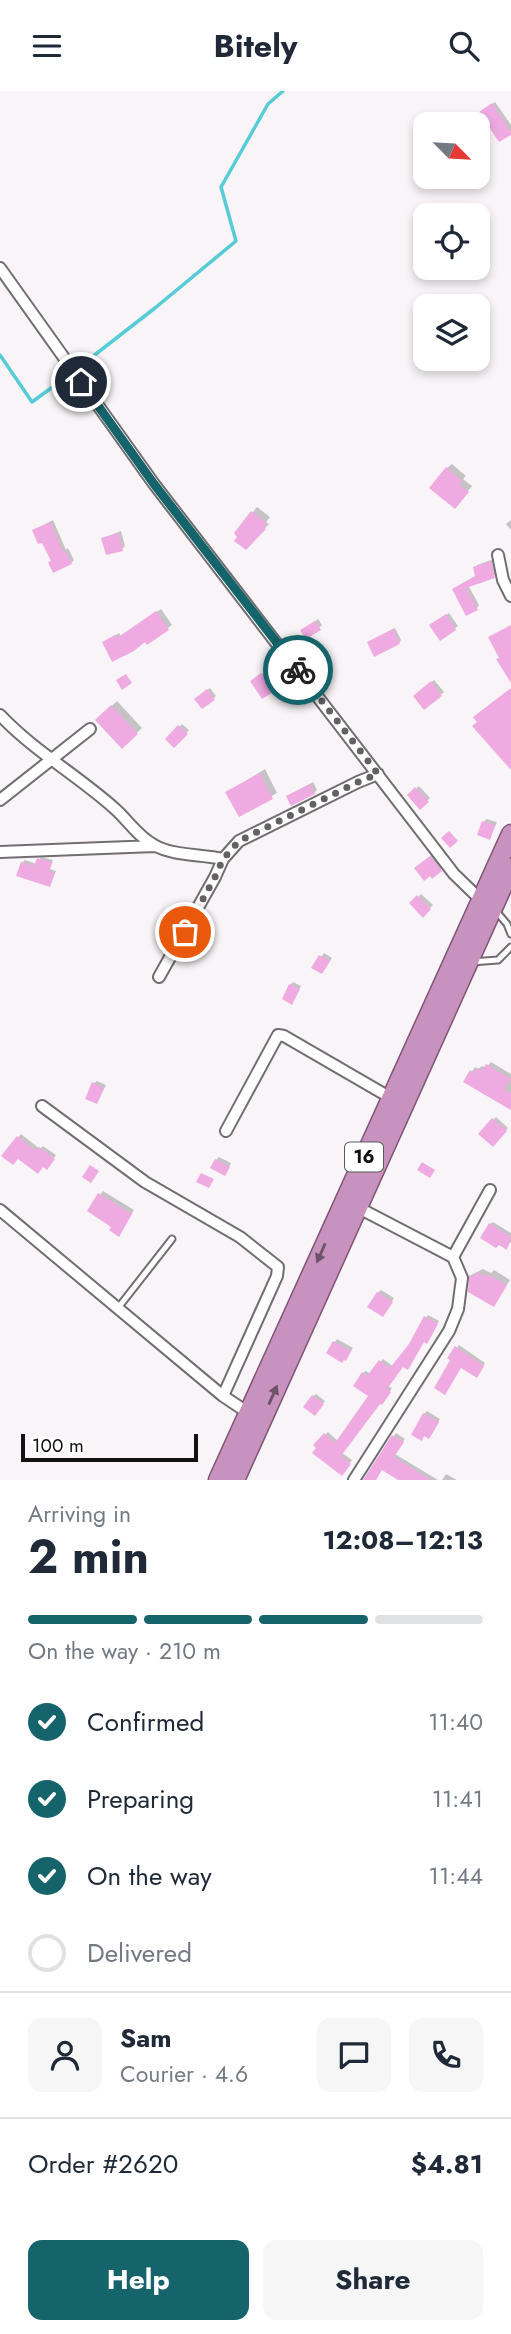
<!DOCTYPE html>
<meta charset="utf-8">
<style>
body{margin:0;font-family:Jost,sans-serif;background:#f6f6f7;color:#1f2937;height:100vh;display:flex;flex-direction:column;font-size:26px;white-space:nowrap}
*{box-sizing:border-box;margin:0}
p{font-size:23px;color:#747a83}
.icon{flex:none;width:38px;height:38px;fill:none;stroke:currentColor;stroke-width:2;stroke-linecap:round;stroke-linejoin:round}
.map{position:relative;height:1389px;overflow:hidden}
.side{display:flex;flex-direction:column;background:#fff;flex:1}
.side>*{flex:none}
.needle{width:46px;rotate:114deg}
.controls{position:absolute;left:413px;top:21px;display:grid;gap:14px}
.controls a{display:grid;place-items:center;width:77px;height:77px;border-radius:14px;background:#fff;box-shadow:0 4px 10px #0003;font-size:35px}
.scale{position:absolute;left:21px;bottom:18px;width:177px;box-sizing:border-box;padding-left:7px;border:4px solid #131213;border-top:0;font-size:19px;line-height:24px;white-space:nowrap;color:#131213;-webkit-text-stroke:5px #fff;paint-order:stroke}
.pin{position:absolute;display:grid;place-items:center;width:60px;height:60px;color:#fff;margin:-30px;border:4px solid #fff;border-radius:50%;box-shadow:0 2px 7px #0007}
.courier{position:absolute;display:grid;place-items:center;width:70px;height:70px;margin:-35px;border:5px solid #16646b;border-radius:50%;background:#fff;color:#222;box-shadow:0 2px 9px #0007}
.summary em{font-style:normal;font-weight:700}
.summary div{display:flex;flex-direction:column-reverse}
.summary{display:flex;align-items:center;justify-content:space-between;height:119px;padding:0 28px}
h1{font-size:46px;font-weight:700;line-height:52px}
.bar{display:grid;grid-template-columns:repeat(4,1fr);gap:10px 7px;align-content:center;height:84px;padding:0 28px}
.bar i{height:9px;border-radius:5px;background:#e0e1e3}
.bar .current{background:#16646b}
.bar p{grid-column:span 4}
.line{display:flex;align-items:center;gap:18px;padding:0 28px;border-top:2px solid #e0e1e3}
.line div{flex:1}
.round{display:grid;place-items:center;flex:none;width:74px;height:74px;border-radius:14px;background:#f6f6f7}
ol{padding:0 28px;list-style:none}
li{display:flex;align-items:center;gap:21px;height:77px}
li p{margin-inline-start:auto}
li .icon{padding:7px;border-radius:50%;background:#16646b;color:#fff;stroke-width:4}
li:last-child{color:#747a83}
li i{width:38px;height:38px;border:4px solid #e0e1e3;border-radius:50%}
.action{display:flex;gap:14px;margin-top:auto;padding:14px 28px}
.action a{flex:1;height:80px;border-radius:14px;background:#16646b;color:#fff;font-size:28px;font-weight:700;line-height:80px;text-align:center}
.action a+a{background:#f6f6f7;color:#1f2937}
header{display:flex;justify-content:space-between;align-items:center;height:91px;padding:0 28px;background:#fff;font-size:32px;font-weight:700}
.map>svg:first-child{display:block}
</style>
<header><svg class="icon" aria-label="menu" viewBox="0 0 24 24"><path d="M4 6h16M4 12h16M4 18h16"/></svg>Bitely<svg class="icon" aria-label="search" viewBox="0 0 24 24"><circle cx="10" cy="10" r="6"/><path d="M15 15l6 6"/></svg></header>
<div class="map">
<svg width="511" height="1389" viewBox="0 0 511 1389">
<rect width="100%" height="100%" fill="#f8f4f7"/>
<path fill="#0003" d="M 495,11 L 511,34 L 511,41 L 484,19 Z
M 452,373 L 466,385 L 463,388 L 472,395 L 459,411 L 447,377 Z
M 257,416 L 270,426 L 266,431 L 269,433 L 246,457 L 236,442 Z
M 53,429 L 66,459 L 68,457 L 74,469 L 71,472 L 53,469 L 43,449 L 34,439 Z
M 511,429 L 511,439 L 506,433 Z
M 121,440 L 125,455 L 122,458 L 103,447 Z
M 494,468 L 497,483 L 468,494 L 479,514 L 477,517 L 454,498 L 477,484 L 475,477 L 477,474 Z
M 161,518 L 172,534 L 148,551 L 146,549 L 104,551 L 119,542 L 121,545 Z
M 449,522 L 458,535 L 441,548 L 434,532 Z
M 318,528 L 322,534 L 319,537 L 305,537 Z
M 395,537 L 401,549 L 399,552 L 369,551 Z
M 265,581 L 270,589 L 274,586 L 279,594 L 276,596 L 255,587 Z
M 434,589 L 444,601 L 424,617 L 415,605 Z
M 210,597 L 216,605 L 213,608 L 199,605 Z
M 117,610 L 142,637 L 122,656 L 97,629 Z
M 182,633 L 189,639 L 174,655 L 167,648 Z
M 265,678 L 277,702 L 240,724 L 227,701 Z
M 313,691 L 317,699 L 314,702 L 291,703 Z
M 419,695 L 430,707 L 420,716 L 409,704 Z
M 486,728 L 497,731 L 490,747 L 484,731 Z
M 433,763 L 443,776 L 432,785 L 417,777 Z
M 41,766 L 53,769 L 50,778 L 56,780 L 49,794 L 22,772 L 25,769 L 37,773 Z
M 421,803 L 433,814 L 423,824 L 411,813 Z
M 324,862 L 332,867 L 325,878 L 314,876 Z
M 293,891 L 301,895 L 292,912 L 290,894 Z
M 491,971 L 511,983 L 511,1017 L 465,990 L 475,976 L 478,978 L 482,975 L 486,977 Z
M 97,990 L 106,994 L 99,1008 L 94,992 Z
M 496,1026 L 508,1037 L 493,1054 L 481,1043 Z
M 21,1043 L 40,1058 L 43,1055 L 56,1064 L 49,1074 L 4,1064 Z
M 219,1066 L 231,1072 L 227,1080 L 216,1069 Z
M 103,1100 L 134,1119 L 119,1144 L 113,1136 L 89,1119 Z
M 493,1131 L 511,1142 L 511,1151 L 506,1156 L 490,1133 Z
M 483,1178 L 491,1182 L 494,1179 L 510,1189 L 494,1214 L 470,1200 L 471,1184 Z
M 381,1199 L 394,1207 L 386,1221 L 378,1202 Z
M 428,1224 L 439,1230 L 429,1248 L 424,1250 L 403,1274 L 388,1295 L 392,1297 L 384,1309 L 380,1311 L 342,1362 L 352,1369 L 344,1379 L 315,1354 L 328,1341 L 338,1350 L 370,1304 L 363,1282 L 366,1280 L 371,1283 L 383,1268 L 394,1276 Z
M 337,1248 L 353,1257 L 348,1265 L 328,1262 Z
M 459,1254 L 485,1272 L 479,1282 L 457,1257 Z
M 316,1303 L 325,1310 L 317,1320 L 313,1305 Z
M 427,1320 L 440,1328 L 432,1343 L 429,1346 L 425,1344 L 421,1348 L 424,1323 Z
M 396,1342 L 405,1348 L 395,1363 L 438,1389 L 401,1389 L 382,1377 L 376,1389 L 365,1389 Z
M 446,1383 L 457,1389 L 442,1389 Z"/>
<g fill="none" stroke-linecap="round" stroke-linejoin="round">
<path stroke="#56ccd6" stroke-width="3.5" d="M 0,264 L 32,311 L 58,292
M 83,273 L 155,217 L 236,150 L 221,96 L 268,13 L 283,0"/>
</g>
<path fill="#eeaae1" d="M 492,12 L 511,41 L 511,44 L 499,51 L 479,21 Z
M 446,376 L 462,390 L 460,394 L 469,401 L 455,418 L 429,397 Z
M 251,420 L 267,432 L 263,436 L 266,438 L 246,459 L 234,450 L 237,446 L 234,442 Z
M 50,431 L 63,460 L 65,459 L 72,473 L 53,482 L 48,471 L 51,470 L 42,452 L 38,453 L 32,439 Z
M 118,442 L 123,460 L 106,464 L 101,447 Z
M 491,470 L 495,487 L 466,497 L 478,519 L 466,525 L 452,498 L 475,485 L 473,476 Z
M 156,520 L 169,539 L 147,554 L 145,551 L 134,560 L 112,571 L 102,551 L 115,544 L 117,547 Z
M 446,523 L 456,539 L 440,550 L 429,534 Z
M 315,530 L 321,539 L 306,548 L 300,539 Z
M 511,534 L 511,592 L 496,568 L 499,567 L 488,546 Z
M 393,538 L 400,553 L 374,566 L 367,551 Z
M 261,582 L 267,590 L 271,588 L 278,598 L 262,608 L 250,590 Z
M 126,583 L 132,592 L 122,599 L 116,589 Z
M 431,590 L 442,605 L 424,619 L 413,605 Z
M 511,597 L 511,679 L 472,635 L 477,631 L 473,626 Z
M 207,598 L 215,609 L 202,618 L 194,608 Z
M 111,614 L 138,643 L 122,658 L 95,629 Z
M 178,634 L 188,643 L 174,657 L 165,648 Z
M 260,682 L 273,708 L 239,726 L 225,701 Z
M 310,693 L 315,703 L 291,715 L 286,705 Z
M 415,696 L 429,711 L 420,719 L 407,704 Z
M 482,730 L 495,734 L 490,749 L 477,744 Z
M 449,740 L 458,750 L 450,757 L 441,747 Z
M 430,765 L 442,780 L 432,788 L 430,785 L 424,790 L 414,777 Z
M 37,767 L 52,771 L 49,780 L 55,782 L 50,796 L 16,785 L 21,771 L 34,775 Z
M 417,804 L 431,818 L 423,827 L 409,812 Z
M 319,864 L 330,870 L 322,883 L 311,877 Z
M 289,893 L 300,898 L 292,914 L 282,908 Z
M 486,973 L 511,988 L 504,998 L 511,1002 L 511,1019 L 463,991 L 470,979 L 474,982 L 477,977 L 482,980 Z
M 92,991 L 104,997 L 97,1013 L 85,1008 Z
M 492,1027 L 507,1040 L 493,1056 L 478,1043 Z
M 17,1045 L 36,1060 L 39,1056 L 55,1068 L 47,1079 L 43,1076 L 38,1083 L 18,1068 L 13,1074 L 1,1065 Z
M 215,1068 L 230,1076 L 225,1085 L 210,1077 Z
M 422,1071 L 435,1079 L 430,1087 L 417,1079 Z
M 90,1074 L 99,1080 L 91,1092 L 82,1086 Z
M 201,1082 L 214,1088 L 209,1097 L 196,1091 Z
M 98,1102 L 132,1123 L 119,1146 L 109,1139 L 111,1136 L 87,1120 Z
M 489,1132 L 511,1146 L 507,1159 L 499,1154 L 496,1157 L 480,1147 Z
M 477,1181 L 486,1186 L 488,1183 L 507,1194 L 494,1216 L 468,1201 L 469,1184 L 474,1186 Z
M 377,1201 L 393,1211 L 383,1226 L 367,1216 Z
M 424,1225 L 438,1233 L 427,1253 L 424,1251 L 408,1279 L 403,1276 L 387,1298 L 391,1301 L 382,1314 L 380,1313 L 341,1365 L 351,1373 L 342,1385 L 312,1362 L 316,1357 L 313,1354 L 324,1342 L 335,1352 L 368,1305 L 353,1295 L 362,1281 L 367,1285 L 379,1269 L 390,1277 L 409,1253 Z
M 333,1250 L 351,1260 L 346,1270 L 344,1269 L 342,1272 L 326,1262 Z
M 455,1255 L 484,1275 L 477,1287 L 461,1277 L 445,1304 L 434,1297 L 450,1269 L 447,1267 Z
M 312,1304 L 324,1313 L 315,1325 L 303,1316 Z
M 423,1322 L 439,1331 L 429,1348 L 424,1345 L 422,1350 L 411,1344 Z
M 392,1344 L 404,1351 L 394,1366 L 431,1389 L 398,1389 L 382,1379 L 376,1389 L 363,1389 Z"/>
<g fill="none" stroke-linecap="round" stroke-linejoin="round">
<g stroke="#716e71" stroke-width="9">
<path id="service" d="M 496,820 L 507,833 L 511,843
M 471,871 L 498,869 L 511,856
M 118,1217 L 172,1148"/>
</g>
<g stroke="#716e71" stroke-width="14">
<path id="minor" d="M 0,177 L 154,393 L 454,783 L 484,812
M 498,464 L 503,489 L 511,505
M 0,624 C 34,660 77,684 114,717 C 128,729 137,745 154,754 C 173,765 201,763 223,768
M 0,709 L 90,638
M 0,761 L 155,755
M 159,886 L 215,786 L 223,768 L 239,750 L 358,691 L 378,683
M 42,1015 L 145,1091 L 240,1146 L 278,1176 L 277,1185 L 223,1305
M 226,1040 L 278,944 L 284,945 L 391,1007
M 0,1119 L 223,1305 L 253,1325
M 453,1166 L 490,1099
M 354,1389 L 449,1240 L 458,1218 L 462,1187 L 453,1166 L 357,1116"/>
</g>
<g stroke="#805378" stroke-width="21">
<path id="trunk" d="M 218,1389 L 511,743
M 235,1389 L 511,777"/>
</g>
<use href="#service" stroke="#fff" stroke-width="5"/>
<use href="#minor" stroke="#fff" stroke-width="10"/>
<use href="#trunk" stroke="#c892be" stroke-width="18"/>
</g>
<defs><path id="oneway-solid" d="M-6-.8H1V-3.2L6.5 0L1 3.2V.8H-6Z" transform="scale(1.75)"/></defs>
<g fill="#6e5268">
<use href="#oneway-solid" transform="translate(321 1162) rotate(114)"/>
<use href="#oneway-solid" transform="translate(273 1304) rotate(-66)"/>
</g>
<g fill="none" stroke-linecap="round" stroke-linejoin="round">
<path stroke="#636163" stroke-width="7" stroke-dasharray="0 12.6" d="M 185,841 L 215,786 L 223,768 L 239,750 L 358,691 L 378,683 L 298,579"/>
<path stroke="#16646b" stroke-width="9" d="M 81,291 L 154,393 L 298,579"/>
</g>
<g text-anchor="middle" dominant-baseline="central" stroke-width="5" stroke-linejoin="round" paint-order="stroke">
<rect fill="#fff" stroke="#5a595a" stroke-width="2" x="345" y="1051.5" width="38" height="29" rx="5"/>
<g font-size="18" font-weight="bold" fill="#131213">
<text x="364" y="1066">16</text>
</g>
</g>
</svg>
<div class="controls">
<a><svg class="needle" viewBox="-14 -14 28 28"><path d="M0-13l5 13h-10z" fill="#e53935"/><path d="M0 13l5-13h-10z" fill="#747a83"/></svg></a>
<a><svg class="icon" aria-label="locate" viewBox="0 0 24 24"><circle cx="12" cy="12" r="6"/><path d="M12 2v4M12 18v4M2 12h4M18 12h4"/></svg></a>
<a><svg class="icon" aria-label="layers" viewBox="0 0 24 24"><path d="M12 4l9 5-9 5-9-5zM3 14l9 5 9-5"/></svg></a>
</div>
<div class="scale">100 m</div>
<div class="pin" style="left:185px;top:841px;background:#ea580c"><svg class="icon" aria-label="bag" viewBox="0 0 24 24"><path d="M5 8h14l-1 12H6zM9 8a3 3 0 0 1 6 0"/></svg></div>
<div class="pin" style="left:81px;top:291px;background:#1f2937"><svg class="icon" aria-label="home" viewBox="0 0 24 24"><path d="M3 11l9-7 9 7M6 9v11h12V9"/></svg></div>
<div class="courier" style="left:298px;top:579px"><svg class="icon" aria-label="bike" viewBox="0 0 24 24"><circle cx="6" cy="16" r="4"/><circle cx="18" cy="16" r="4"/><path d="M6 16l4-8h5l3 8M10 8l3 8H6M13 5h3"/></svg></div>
</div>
<section class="side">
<div class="summary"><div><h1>2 min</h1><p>Arriving in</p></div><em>12:08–12:13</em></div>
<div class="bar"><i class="current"></i><i class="current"></i><i class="current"></i><i></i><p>On the way · 210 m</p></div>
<ol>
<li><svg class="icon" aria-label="check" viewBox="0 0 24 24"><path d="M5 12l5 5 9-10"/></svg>Confirmed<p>11:40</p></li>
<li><svg class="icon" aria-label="check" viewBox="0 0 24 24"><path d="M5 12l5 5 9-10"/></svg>Preparing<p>11:41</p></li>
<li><svg class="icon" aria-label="check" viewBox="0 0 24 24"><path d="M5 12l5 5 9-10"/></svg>On the way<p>11:44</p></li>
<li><i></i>Delivered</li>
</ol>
<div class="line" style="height:126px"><a class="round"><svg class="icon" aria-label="person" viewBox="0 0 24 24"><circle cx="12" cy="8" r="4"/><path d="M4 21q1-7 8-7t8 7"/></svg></a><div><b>Sam</b><p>Courier · 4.6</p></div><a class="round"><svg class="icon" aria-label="chat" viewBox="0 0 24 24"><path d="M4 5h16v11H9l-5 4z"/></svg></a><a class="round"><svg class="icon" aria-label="phone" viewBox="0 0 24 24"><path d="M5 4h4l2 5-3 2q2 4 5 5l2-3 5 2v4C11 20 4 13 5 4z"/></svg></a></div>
<div class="line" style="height:91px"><div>Order #2620</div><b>$4.81</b></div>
<div class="action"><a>Help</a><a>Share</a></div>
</section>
